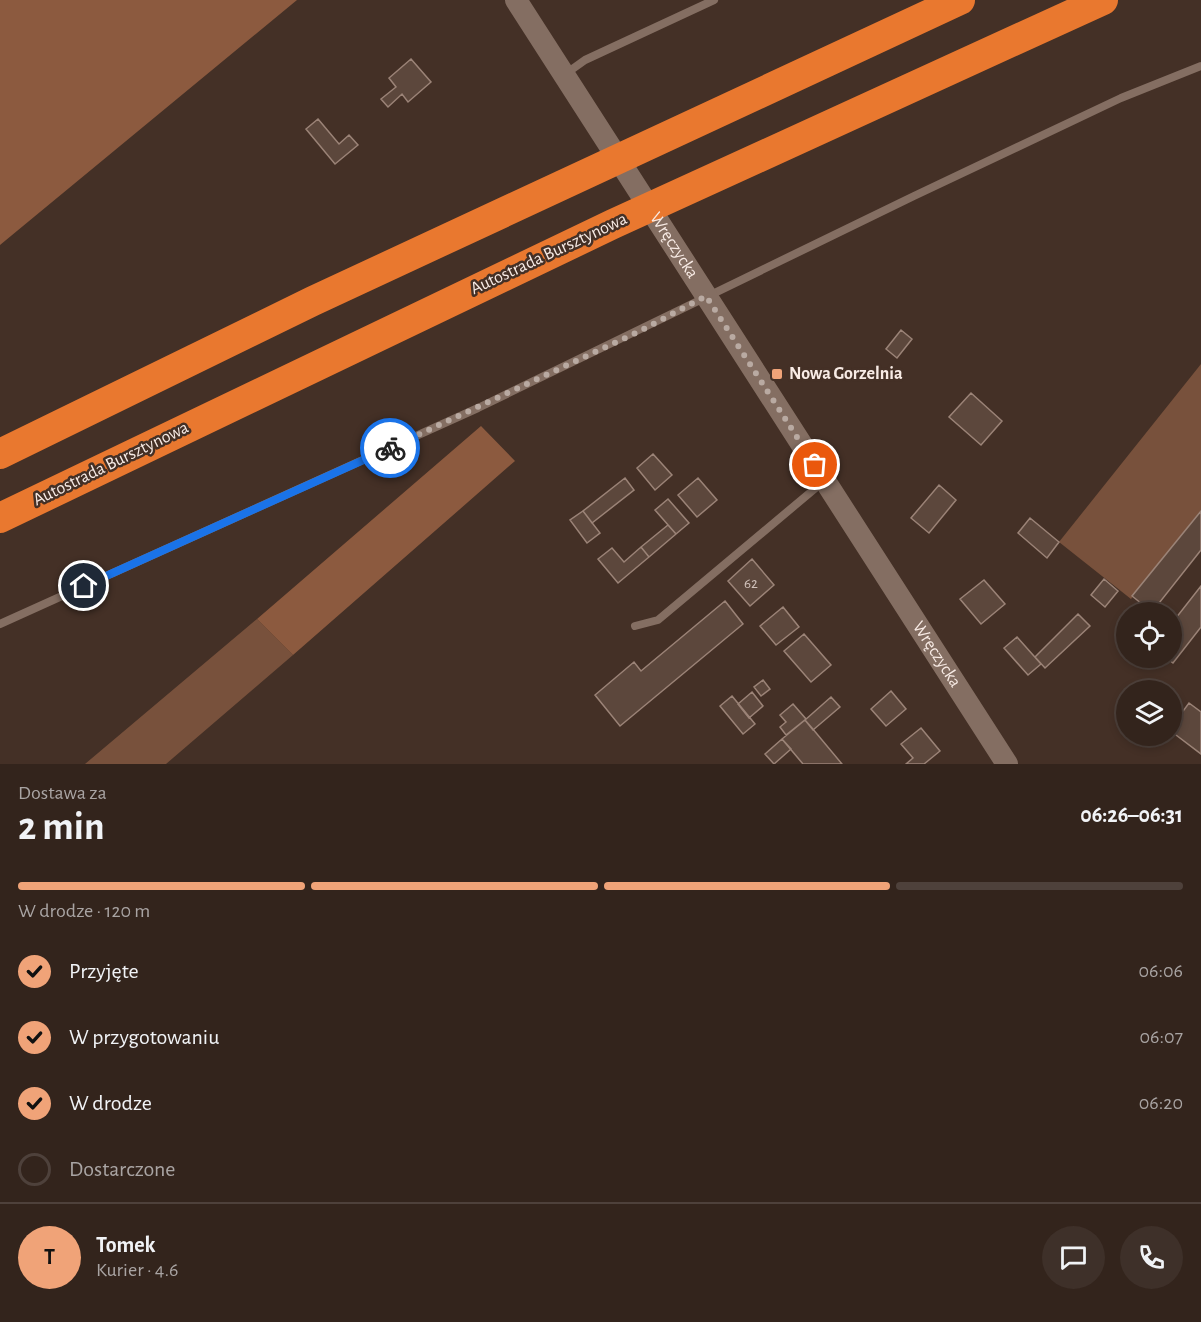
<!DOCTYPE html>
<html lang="pl">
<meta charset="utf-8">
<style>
body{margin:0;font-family:"Alegreya Sans",sans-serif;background:#3e3029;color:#f1f3f6;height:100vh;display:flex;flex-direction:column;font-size:22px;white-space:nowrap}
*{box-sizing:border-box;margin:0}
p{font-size:20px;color:#a9a4a3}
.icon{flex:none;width:33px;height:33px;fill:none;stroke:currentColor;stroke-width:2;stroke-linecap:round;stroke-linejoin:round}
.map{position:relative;height:764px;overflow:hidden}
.drawer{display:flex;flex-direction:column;background:#33241c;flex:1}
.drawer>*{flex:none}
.tools{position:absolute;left:1116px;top:602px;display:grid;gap:12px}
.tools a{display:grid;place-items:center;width:66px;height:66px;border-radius:50%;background:#33241c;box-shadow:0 3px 9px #0003,0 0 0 2px #4e413b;font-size:30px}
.pin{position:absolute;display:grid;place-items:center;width:51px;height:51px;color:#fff;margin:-26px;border:3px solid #fff;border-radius:50%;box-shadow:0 2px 6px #0007}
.courier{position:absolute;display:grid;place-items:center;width:60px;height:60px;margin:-30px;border:4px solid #1a73e8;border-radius:50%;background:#fff;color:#222;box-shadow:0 2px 8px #0007}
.headline em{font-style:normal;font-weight:700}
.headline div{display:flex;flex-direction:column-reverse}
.headline{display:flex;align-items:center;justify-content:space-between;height:102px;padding:0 18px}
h1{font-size:39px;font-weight:700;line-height:45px}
.bar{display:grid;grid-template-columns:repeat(4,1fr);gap:9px 6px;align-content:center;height:72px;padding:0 18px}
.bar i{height:8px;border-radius:4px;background:#4e413b}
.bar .on{background:#f0a378}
.bar p{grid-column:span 4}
.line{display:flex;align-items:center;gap:15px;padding:0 18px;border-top:2px solid #4e413b}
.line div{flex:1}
.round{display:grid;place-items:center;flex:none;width:63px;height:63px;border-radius:32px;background:#3e3029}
ol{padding:0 18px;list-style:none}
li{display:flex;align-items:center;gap:18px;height:66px}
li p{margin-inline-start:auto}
li .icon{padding:6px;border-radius:50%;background:#f0a378;color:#111;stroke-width:4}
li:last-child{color:#a9a4a3}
li i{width:33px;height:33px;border:3px solid #4e413b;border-radius:50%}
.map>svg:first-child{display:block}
</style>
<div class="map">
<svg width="1201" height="764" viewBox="0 0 1201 764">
<rect width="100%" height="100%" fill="#443026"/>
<path fill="#78513c" d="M 1201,364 L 1201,510 L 1131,599 L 1059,542 Z
M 257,619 L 293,655 L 166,764 L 85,764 Z"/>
<path fill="#8c5a3f" d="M 0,0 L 297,0 L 0,245 Z
M 481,426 L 515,461 L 293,655 L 257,619 Z"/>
<path fill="#5c473c" stroke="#9b8377" stroke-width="1.5" d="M 411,59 L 431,82 L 408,102 L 402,94 L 388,107 L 381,99 L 396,87 L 389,78 Z
M 318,119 L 339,144 L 349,135 L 358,145 L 335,164 L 306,129 Z
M 901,330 L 912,339 L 897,358 L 886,349 Z
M 971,393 L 1002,421 L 981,445 L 949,417 Z
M 653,454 L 672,475 L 655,490 L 637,468 Z
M 625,478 L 634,490 L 592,523 L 583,511 Z
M 698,478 L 717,500 L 697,517 L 678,495 Z
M 939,485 L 956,500 L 929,533 L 911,518 Z
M 668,499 L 689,523 L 676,534 L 655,510 Z
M 583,511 L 600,533 L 587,543 L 570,520 Z
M 1201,511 L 1201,550 L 1152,612 L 1132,596 Z
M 1030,518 L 1059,542 L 1047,558 L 1018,533 Z
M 668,525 L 676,534 L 649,557 L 641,547 Z
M 641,547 L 649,557 L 618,583 L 598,559 L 612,548 L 624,562 Z
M 752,559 L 774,585 L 750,606 L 728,581 Z
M 1104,579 L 1118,591 L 1105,607 L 1091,595 Z
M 984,580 L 1005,604 L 981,624 L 960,599 Z
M 1201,586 L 1201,627 L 1173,663 L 1165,657 L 1172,657 L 1172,623 Z
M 725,601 L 743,624 L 620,726 L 595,695 L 634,662 L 641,671 Z
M 783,607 L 799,627 L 776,645 L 760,626 Z
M 1078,614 L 1090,626 L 1045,668 L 1035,657 Z
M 804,634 L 831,665 L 811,682 L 784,651 Z
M 1017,637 L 1041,664 L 1028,675 L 1004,648 Z
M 763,680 L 770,689 L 761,696 L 754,687 Z
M 891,691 L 906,709 L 886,726 L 871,709 Z
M 752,692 L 763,706 L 749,718 L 738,704 Z
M 732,696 L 755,724 L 743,734 L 720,706 Z
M 831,697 L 840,707 L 813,730 L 805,720 Z
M 1189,703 L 1201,712 L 1201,754 L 1172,732 L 1172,726 Z
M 793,704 L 806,719 L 786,735 L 780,727 L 786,722 L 780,715 Z
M 805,720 L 812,728 L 842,764 L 803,764 L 782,739 Z
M 921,728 L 940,751 L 924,764 L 906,764 L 913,758 L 901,744 Z
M 782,739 L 791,749 L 774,764 L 765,754 Z"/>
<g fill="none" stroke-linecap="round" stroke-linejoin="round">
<path stroke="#846e62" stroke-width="8" d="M 564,75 L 585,60 L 714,0
M 0,624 L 478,408 L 914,196 L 1121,98 L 1201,66
M 635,626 L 658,620 L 824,481"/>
<path stroke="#846e62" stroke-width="22" id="s1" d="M 516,0 L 1007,764"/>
<path stroke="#e9782f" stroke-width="30" d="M 0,454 L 313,301 L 960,0
M 0,518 L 613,224 L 1103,0"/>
</g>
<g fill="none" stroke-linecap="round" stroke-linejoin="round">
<path stroke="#b9aaa2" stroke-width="6" stroke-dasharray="0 10.8" d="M 390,448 L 640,331 L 706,296 L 815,465"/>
<path stroke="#1a73e8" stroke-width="8" d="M 84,586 L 390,448"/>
</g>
<rect fill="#f0a378" stroke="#443026" stroke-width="2" x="771" y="368" width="12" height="12" rx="3"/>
<g text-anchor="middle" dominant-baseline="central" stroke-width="5" stroke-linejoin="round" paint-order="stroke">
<g font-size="15" fill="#d1c2bb">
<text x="751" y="583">62</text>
</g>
<g font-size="18" fill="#f8ebe5" stroke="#443026">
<text stroke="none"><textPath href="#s1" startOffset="292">Wręczycka</textPath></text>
<text transform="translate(549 254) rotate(-25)">Autostrada Bursztynowa</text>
<text transform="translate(111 464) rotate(-26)">Autostrada Bursztynowa</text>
<text stroke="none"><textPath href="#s1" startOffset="778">Wręczycka</textPath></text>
</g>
<g font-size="18" font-weight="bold" fill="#f8ebe5" stroke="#443026" text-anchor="start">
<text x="789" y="374">Nowa Gorzelnia</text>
</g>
</g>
</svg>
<div class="tools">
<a><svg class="icon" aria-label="locate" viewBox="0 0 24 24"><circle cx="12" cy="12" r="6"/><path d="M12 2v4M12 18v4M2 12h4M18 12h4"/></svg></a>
<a><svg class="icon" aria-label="layers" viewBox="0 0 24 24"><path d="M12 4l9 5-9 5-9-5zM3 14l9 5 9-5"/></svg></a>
</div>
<div class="pin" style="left:815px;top:465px;background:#ea580c"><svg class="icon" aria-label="bag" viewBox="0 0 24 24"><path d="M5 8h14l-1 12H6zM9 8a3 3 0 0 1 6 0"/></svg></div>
<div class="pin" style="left:84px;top:586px;background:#1f2937"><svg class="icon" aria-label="home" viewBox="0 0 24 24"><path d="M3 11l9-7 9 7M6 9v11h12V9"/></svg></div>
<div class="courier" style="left:390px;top:448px"><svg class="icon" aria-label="bike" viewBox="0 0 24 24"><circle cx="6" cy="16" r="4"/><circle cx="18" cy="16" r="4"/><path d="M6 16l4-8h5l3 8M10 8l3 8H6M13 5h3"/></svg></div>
</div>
<section class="drawer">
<div class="headline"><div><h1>2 min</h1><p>Dostawa za</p></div><em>06:26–06:31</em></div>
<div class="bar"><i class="on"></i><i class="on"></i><i class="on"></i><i></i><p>W drodze · 120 m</p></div>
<ol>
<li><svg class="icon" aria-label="check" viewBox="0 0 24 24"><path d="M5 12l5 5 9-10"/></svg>Przyjęte<p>06:06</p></li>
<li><svg class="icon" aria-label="check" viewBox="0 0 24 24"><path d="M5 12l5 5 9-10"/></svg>W przygotowaniu<p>06:07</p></li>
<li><svg class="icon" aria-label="check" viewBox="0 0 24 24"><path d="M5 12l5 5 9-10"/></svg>W drodze<p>06:20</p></li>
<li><i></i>Dostarczone</li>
</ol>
<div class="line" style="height:108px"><b class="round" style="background:#f0a378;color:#111">T</b><div><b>Tomek</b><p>Kurier · 4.6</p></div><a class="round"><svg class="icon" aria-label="chat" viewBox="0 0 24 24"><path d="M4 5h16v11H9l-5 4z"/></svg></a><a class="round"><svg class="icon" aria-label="phone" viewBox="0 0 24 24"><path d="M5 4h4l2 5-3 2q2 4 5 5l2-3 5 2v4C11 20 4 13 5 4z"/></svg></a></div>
</section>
